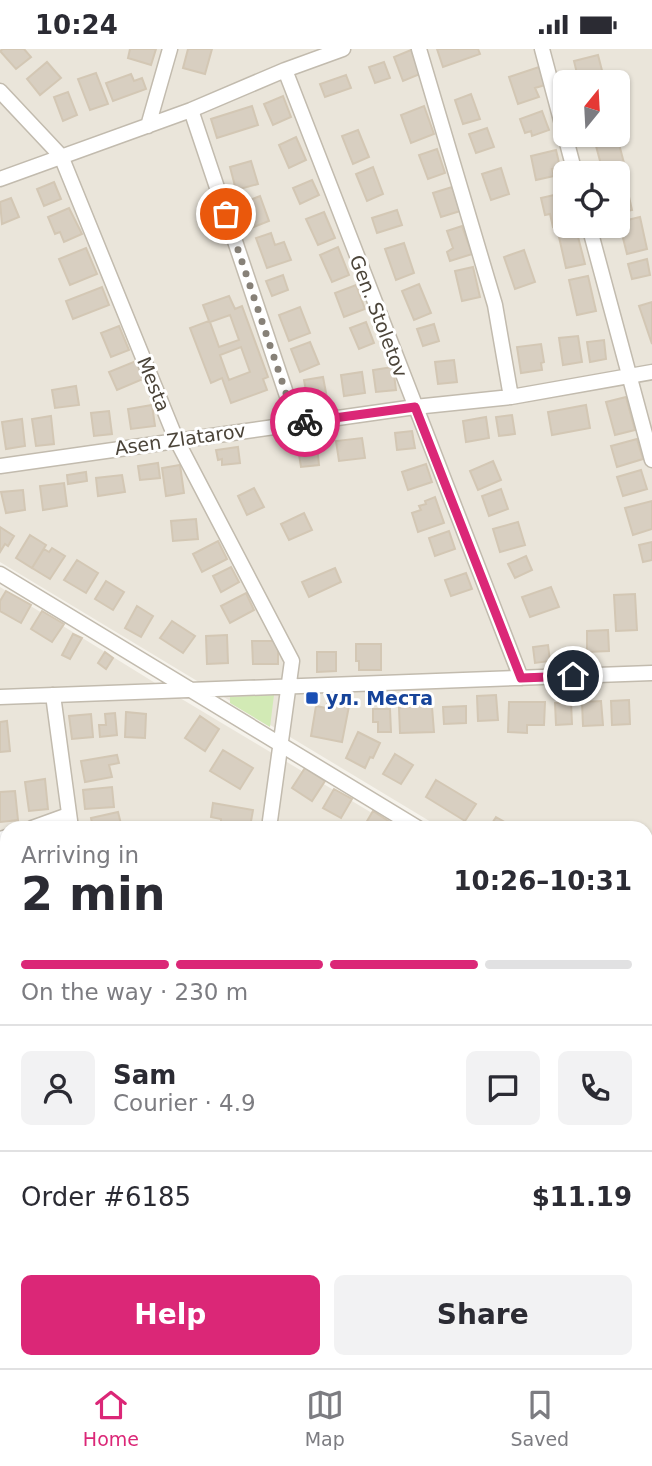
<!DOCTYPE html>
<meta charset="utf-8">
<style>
body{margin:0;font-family:"DejaVu Sans",sans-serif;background:#f2f2f3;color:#2b2b33;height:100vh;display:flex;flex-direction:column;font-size:26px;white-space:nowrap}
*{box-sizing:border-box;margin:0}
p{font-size:23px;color:#7c7c81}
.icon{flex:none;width:38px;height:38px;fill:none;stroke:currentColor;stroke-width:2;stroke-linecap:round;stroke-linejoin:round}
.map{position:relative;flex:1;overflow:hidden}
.drawer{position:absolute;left:0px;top:772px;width:653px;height:548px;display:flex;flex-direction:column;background:#fff;border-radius:21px 21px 0 0;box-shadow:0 2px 5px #0004}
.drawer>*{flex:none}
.needle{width:46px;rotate:18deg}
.fabs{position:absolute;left:553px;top:21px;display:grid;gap:14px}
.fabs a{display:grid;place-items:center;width:77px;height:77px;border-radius:10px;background:#fff;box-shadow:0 2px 5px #0004;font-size:35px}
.pin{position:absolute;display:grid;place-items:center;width:60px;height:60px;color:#fff;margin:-30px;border:4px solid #fff;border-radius:50%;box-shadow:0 2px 7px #0007}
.courier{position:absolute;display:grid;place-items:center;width:70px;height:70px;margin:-35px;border:5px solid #db2777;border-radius:50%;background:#fff;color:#222;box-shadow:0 2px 9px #0007}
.overview em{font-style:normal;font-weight:600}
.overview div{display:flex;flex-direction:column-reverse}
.overview{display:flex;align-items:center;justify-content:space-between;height:119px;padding:0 21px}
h1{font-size:46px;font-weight:600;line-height:52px}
.bar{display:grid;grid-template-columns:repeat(4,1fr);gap:10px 7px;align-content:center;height:84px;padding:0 21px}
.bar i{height:9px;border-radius:5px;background:#e1e1e2}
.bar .active{background:#db2777}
.bar p{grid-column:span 4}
.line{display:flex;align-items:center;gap:18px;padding:0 21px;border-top:2px solid #e1e1e2}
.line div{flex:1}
.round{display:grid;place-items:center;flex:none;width:74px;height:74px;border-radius:10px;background:#f2f2f3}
.button{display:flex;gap:14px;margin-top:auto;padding:14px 21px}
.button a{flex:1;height:80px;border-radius:10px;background:#db2777;color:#fff;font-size:28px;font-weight:600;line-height:80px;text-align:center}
.button a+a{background:#f2f2f3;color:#2b2b33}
.status{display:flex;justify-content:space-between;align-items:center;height:49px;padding:0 35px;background:#fff;direction:ltr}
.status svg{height:19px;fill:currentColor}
.menu{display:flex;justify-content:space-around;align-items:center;height:98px;border-top:2px solid #e1e1e2;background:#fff;font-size:19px;color:#7c7c81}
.menu a{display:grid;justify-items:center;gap:4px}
.menu .active{color:#db2777}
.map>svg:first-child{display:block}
</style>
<div class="status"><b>10:24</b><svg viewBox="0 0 49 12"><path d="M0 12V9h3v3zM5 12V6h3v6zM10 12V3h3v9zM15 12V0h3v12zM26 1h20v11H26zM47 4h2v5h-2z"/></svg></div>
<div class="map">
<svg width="652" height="1319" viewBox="0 0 652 1319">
<rect width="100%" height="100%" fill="#f6f3ec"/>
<path fill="#eae5da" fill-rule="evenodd" d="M 0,0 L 652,0 L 652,907 L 646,903 L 646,779 L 441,779 L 0,513 ZM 565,33 L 618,33 L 618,86 L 565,86 ZM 565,124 L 618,124 L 618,177 L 565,177 Z
M 0,538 L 160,637 L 397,779 L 7,779 L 7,1007 L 0,1007 Z
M 646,927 L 652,931 L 652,1008 L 648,1021 L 646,1021 Z
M 0,1164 L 7,1164 L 6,1295 L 0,1295 Z
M 470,1312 L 472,1319 L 285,1319 L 285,1313 Z"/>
<path fill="#efe8d6" d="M 646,1172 L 652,1172 L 652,1319 L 472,1319 L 470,1313 L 646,1312 Z"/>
<path fill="#d2eab5" d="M 274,646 L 270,678 L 230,654 L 230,648 Z
M 285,1312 L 285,1319 L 22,1319 L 21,1313 Z"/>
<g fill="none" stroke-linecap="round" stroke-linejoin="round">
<path stroke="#a9d4f2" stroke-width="23" d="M 0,1096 L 7,1096
M 646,1098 L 652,1098"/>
</g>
<path fill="#d8cfc1" stroke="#d3c7b4" stroke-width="2" fill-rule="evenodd" d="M 3,0 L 24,0 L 31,8 L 16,20 L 0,2 Z
M 130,0 L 156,0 L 151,16 L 128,9 Z
M 188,0 L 212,0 L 205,25 L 183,19 Z
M 437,0 L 478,0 L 480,5 L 443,18 Z
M 411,1 L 420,25 L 403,32 L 394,8 Z
M 598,6 L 605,33 L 579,33 L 574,12 Z
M 47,13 L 61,29 L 40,46 L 27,30 Z
M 384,13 L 390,29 L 375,34 L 369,18 Z
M 539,18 L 545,36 L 535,39 L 539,48 L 518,55 L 509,28 Z
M 96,24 L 108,55 L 90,61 L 78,30 Z
M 131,25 L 134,32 L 142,29 L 146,40 L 113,52 L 106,34 Z
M 346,26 L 351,39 L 325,48 L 320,35 Z
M 68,43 L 77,66 L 63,72 L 54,48 Z
M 471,45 L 480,70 L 463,75 L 455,51 Z
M 283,47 L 291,68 L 273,76 L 264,55 Z
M 252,57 L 258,76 L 217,89 L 211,70 Z
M 424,57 L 434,85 L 411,94 L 401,66 Z
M 542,62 L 549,81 L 532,87 L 531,82 L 525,84 L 520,70 Z
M 487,79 L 494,98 L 476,104 L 469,85 Z
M 358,81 L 369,108 L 353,115 L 342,87 Z
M 296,88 L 306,111 L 289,119 L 279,96 Z
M 618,91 L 625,118 L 603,123 L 596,97 Z
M 437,100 L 445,124 L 428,130 L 419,106 Z
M 556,101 L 560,118 L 552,120 L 554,127 L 536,131 L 531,107 Z
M 251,112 L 258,135 L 236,141 L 230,118 Z
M 373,118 L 383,145 L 367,152 L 356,125 Z
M 501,119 L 509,145 L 491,151 L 482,125 Z
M 625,130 L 632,161 L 618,164 L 618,132 Z
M 312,131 L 319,146 L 300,155 L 293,139 Z
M 54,133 L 61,150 L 44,157 L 37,140 Z
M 452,138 L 460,162 L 441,168 L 433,144 Z
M 563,144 L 565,154 L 565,176 L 553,178 L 550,165 L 545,166 L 541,149 Z
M 260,147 L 269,172 L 251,179 L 242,154 Z
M 11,149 L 19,168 L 2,175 L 0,153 Z
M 69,159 L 82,185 L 64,193 L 60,183 L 55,185 L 48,168 Z
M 397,161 L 402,176 L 377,184 L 372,169 Z
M 324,163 L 335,189 L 318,196 L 306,170 Z
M 640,168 L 647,200 L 627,205 L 619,173 Z
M 462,177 L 472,205 L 450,212 L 447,203 L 453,199 L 447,182 Z
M 271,184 L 275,196 L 284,193 L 291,211 L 267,219 L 256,189 Z
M 577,184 L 585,215 L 566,219 L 559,188 Z
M 404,194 L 414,224 L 396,231 L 385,200 Z
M 338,198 L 349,226 L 332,233 L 320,206 Z
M 86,199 L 97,225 L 70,236 L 59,210 Z
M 524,201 L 535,233 L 515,240 L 504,208 Z
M 647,210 L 650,226 L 632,230 L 628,215 Z
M 473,218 L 480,248 L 462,252 L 455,222 Z
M 283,226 L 288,241 L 272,247 L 266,232 Z
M 588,227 L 596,262 L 577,266 L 569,231 Z
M 419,235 L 431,264 L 414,271 L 402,242 Z
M 356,236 L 365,260 L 344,268 L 335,244 Z
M 102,238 L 109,256 L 73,270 L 66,252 Z
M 229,247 L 235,260 L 242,257 L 268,328 L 263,330 L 267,341 L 231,354 L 222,329 L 211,334 L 190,279 L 209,272 L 203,256 ZM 230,266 L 239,291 L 219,298 L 210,273 ZM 241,298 L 250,323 L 229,331 L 220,306 Z
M 652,253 L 652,295 L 639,257 Z
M 300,258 L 310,284 L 289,292 L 279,266 Z
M 366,273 L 374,294 L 359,300 L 350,279 Z
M 434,275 L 439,292 L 423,297 L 417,280 Z
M 119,277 L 129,301 L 111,308 L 101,284 Z
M 578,287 L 582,313 L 563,316 L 559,289 Z
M 604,291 L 606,310 L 590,313 L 587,293 Z
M 310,293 L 319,315 L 300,323 L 291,300 Z
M 541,295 L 544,313 L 541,314 L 542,321 L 521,324 L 517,298 Z
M 454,311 L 457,333 L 438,335 L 435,313 Z
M 136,312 L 143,330 L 117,341 L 109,323 Z
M 393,318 L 396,341 L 376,343 L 373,321 Z
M 362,323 L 365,344 L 344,347 L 341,326 Z
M 323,328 L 327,349 L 308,353 L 304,331 Z
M 76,337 L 79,356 L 55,359 L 52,341 Z
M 626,348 L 635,381 L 615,386 L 606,353 Z
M 152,356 L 155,377 L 131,380 L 128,360 Z
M 586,356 L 590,379 L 552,386 L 548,363 Z
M 109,362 L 112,385 L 94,387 L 91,364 Z
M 512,366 L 515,385 L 499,387 L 496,368 Z
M 51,367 L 54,395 L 36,397 L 32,370 Z
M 486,368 L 489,389 L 466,393 L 463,372 Z
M 22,370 L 25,397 L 6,400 L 2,373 Z
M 412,382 L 415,399 L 397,401 L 395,384 Z
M 362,389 L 365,409 L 339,412 L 336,392 Z
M 637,390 L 643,410 L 617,418 L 611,397 Z
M 317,396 L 319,416 L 301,418 L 298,399 Z
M 238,398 L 240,414 L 222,416 L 222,410 L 218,411 L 216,401 Z
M 493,412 L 501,431 L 478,441 L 470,422 Z
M 158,414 L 160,429 L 140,431 L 138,417 Z
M 426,415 L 432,433 L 408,441 L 402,423 Z
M 180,416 L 184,444 L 166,447 L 162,419 Z
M 641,421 L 647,440 L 623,447 L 617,428 Z
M 86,423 L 87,432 L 68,435 L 67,426 Z
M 122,426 L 125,443 L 98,447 L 96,429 Z
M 64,434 L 67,457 L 43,461 L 40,437 Z
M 254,439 L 264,458 L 247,466 L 238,447 Z
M 501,440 L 508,460 L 489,467 L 482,447 Z
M 23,441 L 25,461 L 6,464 L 1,443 Z
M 435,448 L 444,474 L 418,483 L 412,464 L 421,461 L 419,457 L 426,455 L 425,452 Z
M 652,452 L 652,480 L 633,486 L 625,459 Z
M 304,464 L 312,481 L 289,491 L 281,475 Z
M 196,470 L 198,490 L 173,492 L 171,472 Z
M 518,473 L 525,496 L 500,503 L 493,480 Z
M 0,478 L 14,487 L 8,497 L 5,495 L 0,503 Z
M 449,482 L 455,500 L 435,507 L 429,489 Z
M 30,486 L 46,496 L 32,519 L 16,509 Z
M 218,492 L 227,510 L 202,523 L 193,505 Z
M 652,493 L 652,511 L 643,513 L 639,496 Z
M 52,499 L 65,507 L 50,530 L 32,519 L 44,500 L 49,503 Z
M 526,507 L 532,521 L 515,529 L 508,515 Z
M 77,511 L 98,524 L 86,544 L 64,531 Z
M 231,518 L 239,533 L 221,543 L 213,527 Z
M 335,519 L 341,533 L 309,548 L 302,533 Z
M 466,524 L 472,540 L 451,547 L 445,531 Z
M 106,532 L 124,543 L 113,561 L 95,550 Z
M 551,538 L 559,558 L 530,568 L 522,548 Z
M 6,542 L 31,556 L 21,574 L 0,562 L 0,552 Z
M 246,544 L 254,561 L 230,574 L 221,557 Z
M 635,545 L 637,581 L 616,582 L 614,546 Z
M 137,557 L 153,567 L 141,588 L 125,579 Z
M 42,562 L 64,575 L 52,593 L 31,580 Z
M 172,572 L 195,587 L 183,604 L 160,589 Z
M 608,581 L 609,602 L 587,603 L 587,582 Z
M 73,585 L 82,589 L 70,610 L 62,606 Z
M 227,586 L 228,614 L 207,615 L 206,587 Z
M 252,592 L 278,592 L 278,615 L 253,615 Z
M 356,595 L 381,595 L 381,621 L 359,621 L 359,612 L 356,612 Z
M 548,596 L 550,612 L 535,614 L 533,598 Z
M 105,603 L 113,609 L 106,620 L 98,614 Z
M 317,603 L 336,603 L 336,622 L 317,623 Z
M 496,646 L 498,671 L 478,672 L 477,647 Z
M 629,651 L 630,675 L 612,676 L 611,652 Z
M 328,652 L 349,657 L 342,693 L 311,687 L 316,657 L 326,659 Z
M 601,652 L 603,676 L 583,677 L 582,653 Z
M 509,653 L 545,653 L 544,676 L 527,676 L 527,684 L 508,683 Z
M 571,653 L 572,675 L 556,676 L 555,654 Z
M 426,654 L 426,658 L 432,658 L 434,683 L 400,684 L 399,659 L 409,658 L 409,655 Z
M 466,657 L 466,674 L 444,675 L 443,658 Z
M 373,660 L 390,660 L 391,683 L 378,683 L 378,673 L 373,673 Z
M 126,663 L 146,665 L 145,689 L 125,688 Z
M 115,664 L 117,686 L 100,688 L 99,676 L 106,676 L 105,665 Z
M 91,665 L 93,688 L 72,690 L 69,667 Z
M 200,667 L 219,680 L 205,702 L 185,689 Z
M 7,672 L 10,702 L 0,703 L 0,673 Z
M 358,683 L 380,694 L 373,709 L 370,708 L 365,719 L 346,709 Z
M 223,701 L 253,719 L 240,740 L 210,722 Z
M 395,705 L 413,716 L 401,735 L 383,725 Z
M 117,706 L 119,714 L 109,716 L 112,728 L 85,733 L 81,712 Z
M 305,719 L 325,732 L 312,752 L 292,739 Z
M 45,730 L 48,760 L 29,762 L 25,733 Z
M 436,731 L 476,755 L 465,772 L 426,748 Z
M 112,738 L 114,758 L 85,760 L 83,741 Z
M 334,740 L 352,750 L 341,769 L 323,759 Z
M 15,742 L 18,771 L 0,773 L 0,743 Z
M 213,754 L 253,761 L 250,778 L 221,773 L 221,770 L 211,768 Z
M 373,762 L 393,775 L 391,779 L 363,779 Z
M 118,763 L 122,779 L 93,779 L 91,769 Z
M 496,768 L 515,779 L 489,779 Z
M 0,815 L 5,815 L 7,845 L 0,846 Z
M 648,855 L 652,857 L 652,883 L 646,879 L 646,858 Z
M 0,868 L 7,868 L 7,895 L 0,897 Z
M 646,1227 L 652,1228 L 652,1252 L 646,1252 Z
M 297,1312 L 322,1312 L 322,1318 L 296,1318 Z
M 351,1312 L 376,1312 L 375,1319 L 350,1319 Z"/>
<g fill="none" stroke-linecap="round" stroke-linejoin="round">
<g stroke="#c2bbae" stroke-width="17">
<path id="minor" d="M 419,0 L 495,256 L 511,348
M 542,0 L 575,124
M 285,21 L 521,629
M 0,42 L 61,107 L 176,390 L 292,612 L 269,779
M 191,61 L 296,374
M 148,77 L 170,0
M 0,130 L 191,61 L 285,21 L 343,0
M 589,177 L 652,411
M 0,417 L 415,358 L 511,348 L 652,323
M 0,525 L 418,779
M 53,646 L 71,779
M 0,648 L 652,624
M 32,779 L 68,766
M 0,790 L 7,788
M 0,915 L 7,911
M 646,916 L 652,920
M 646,1032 L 652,1032
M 0,1036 L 7,1036
M 646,1059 L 652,1059
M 0,1060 L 7,1060
M 0,1155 L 7,1154
M 646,1161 L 652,1161
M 0,1259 L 7,1230
M 335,1319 L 335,1312
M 430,1319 L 434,1312"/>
</g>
<use href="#minor" stroke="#fff" stroke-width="14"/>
</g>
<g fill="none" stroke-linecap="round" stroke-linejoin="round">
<path stroke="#878178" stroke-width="7" stroke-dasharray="0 12.6" d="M 226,165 L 296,374 L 305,373"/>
<path stroke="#db2777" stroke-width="9" d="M 305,373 L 415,358 L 521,629 L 573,627"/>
</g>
<rect fill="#1a4fb4" stroke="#fff" stroke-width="2.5" x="305" y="642" width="14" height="14" rx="3.5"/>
<g text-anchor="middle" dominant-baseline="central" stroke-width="6" stroke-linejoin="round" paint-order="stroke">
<g font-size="19" fill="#4b4439" stroke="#fff">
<text transform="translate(379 267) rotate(69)">Gen. Stoletov</text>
<text transform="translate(154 335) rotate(68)">Mesta</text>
<text transform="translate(180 390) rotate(-8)">Asen Zlatarov</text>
</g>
<g font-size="19" font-weight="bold" fill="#164399" stroke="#fff" text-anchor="start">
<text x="326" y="649">ул. Места</text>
</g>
</g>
</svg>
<div class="fabs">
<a><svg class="needle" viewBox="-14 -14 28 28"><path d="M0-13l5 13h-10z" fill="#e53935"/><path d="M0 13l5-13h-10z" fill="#7c7c81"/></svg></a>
<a><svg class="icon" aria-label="locate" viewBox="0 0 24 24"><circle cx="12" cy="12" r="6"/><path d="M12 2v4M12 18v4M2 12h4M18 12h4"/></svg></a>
</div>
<div class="pin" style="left:226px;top:165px;background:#ea580c"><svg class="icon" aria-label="bag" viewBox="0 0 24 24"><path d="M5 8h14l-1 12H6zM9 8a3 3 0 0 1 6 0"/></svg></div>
<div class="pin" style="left:573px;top:627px;background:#1f2937"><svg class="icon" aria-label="home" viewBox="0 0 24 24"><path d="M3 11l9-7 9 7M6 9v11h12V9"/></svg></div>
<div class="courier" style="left:305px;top:373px"><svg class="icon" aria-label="bike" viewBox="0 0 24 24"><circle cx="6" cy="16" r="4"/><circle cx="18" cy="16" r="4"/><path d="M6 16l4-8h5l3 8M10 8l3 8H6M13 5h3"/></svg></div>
<section class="drawer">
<div class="overview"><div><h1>2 min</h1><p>Arriving in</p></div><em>10:26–10:31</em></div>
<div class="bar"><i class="active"></i><i class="active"></i><i class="active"></i><i></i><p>On the way · 230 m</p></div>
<div class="line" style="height:126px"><a class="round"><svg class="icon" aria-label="person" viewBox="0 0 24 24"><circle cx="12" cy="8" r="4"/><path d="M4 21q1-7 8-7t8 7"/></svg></a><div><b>Sam</b><p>Courier · 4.9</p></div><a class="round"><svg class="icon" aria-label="chat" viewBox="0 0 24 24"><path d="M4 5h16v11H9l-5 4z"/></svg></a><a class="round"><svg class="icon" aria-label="phone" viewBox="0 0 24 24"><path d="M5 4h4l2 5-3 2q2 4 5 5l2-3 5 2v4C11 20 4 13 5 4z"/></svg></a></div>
<div class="line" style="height:91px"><div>Order #6185</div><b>$11.19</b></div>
<div class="button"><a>Help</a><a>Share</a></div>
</section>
</div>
<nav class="menu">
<a class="active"><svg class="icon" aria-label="home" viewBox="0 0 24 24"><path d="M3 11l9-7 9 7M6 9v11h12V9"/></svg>Home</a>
<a><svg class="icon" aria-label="map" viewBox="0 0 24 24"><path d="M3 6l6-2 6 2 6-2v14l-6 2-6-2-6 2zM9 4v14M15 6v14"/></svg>Map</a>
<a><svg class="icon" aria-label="saved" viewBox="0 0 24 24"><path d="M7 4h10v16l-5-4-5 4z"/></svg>Saved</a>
</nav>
